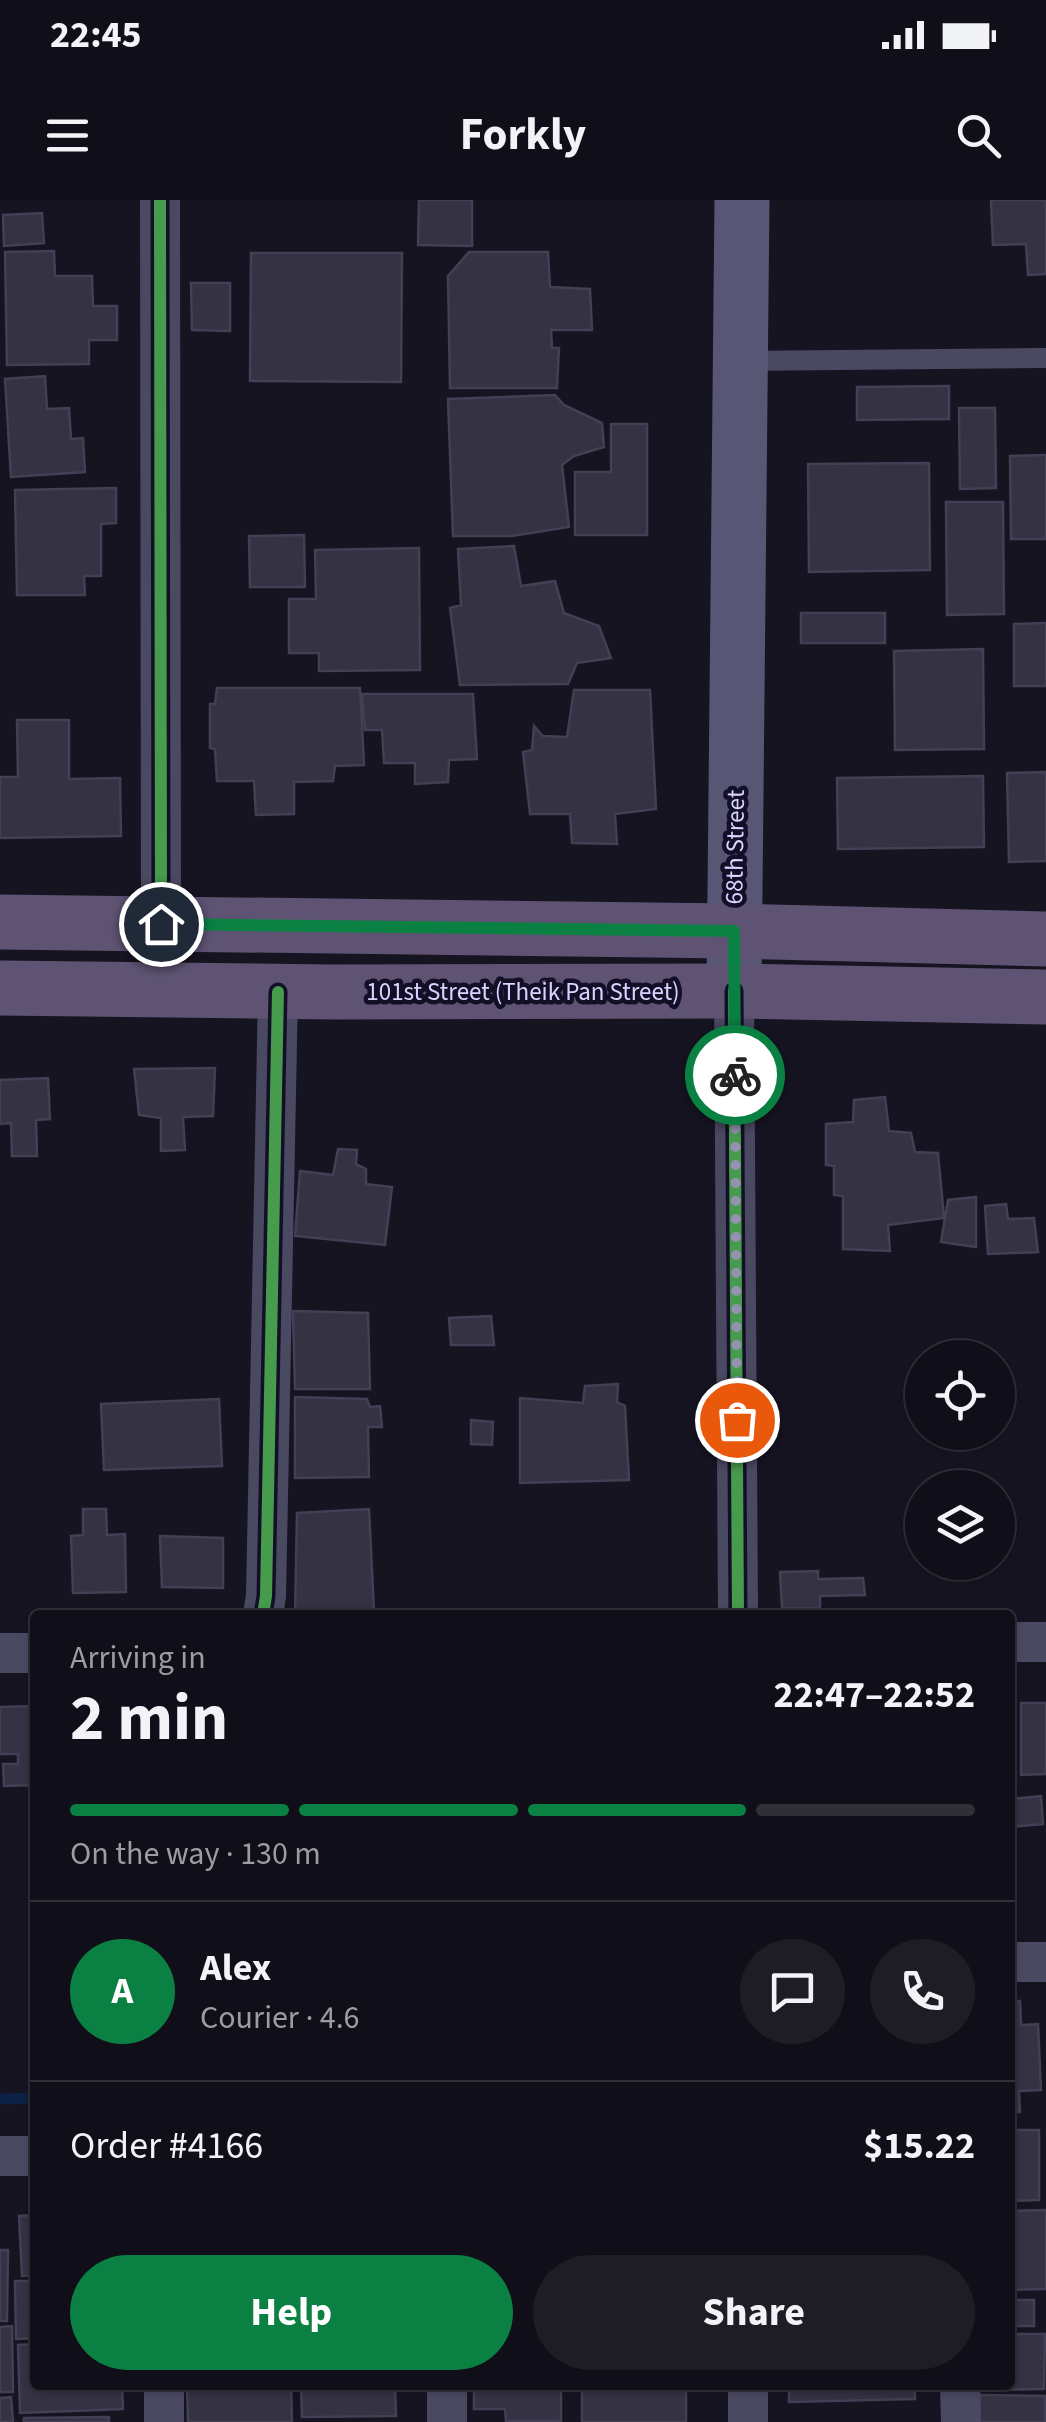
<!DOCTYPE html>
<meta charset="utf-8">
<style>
body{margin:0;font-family:"Source Sans 3",sans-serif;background:#1e1d26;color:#f1f3f6;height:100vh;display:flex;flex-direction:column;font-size:38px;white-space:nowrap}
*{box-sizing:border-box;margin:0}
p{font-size:32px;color:#9c9ca2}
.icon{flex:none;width:55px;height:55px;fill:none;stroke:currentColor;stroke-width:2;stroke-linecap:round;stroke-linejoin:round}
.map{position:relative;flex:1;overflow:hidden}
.side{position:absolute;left:30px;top:1410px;width:985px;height:780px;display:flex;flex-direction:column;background:#100f19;border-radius:10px;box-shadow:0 2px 8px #0004,0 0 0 2px #302f38}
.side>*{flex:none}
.controls{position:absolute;left:905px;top:1140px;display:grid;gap:20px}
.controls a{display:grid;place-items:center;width:110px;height:110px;border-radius:50%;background:#100f19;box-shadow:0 2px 8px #0004,0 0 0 2px #302f38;font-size:50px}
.pin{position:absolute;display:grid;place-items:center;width:85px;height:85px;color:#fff;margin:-42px;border:5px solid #fff;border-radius:50%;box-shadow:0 2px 10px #0007}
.courier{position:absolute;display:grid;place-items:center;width:100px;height:100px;margin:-50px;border:8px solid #0b8043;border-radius:50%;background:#fff;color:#222;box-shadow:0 2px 12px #0007}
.summary em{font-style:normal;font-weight:700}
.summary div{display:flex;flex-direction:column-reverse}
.summary{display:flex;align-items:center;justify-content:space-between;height:170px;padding:0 40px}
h1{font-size:65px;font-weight:700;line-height:75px}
.bar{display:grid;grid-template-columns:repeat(4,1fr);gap:15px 10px;align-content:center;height:120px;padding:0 40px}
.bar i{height:12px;border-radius:8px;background:#302f38}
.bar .active{background:#0b8043}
.bar p{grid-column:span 4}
.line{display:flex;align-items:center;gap:25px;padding:0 40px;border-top:2px solid #302f38}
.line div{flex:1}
.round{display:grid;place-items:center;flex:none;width:105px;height:105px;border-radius:52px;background:#1e1d26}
.button{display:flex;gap:20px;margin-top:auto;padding:20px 40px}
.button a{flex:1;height:115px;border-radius:60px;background:#0b8043;color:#fff;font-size:40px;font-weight:700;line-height:115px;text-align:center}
.button a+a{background:#1e1d26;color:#f1f3f6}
.status{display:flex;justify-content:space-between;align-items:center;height:70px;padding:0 50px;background:#100f19;direction:ltr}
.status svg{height:28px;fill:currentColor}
header{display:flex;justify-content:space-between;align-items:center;height:130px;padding:0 40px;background:#100f19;font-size:45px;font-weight:700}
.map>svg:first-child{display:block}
</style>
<div class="status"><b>22:45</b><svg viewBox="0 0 49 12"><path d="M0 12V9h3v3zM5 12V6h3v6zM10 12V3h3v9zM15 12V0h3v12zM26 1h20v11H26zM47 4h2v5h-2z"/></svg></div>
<header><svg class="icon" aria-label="menu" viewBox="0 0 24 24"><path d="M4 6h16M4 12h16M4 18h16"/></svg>Forkly<svg class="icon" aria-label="search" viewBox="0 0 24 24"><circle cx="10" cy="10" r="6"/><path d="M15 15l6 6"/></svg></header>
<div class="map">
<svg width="1046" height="2222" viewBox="0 0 1046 2222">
<rect width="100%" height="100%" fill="#161421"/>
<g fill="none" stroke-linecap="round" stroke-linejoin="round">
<path stroke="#0d2144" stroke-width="11" d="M 0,1899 L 35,1898"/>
</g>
<path fill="#343243" stroke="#433f54" stroke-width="2.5" d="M 419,0 L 472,0 L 472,46 L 418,45 Z
M 991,0 L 1046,0 L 1046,74 L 1028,75 L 1026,44 L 993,45 Z
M 42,13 L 44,43 L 4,46 L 3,15 Z
M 54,51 L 55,76 L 92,76 L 93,106 L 117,106 L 117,140 L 89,140 L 89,164 L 7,165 L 5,52 Z
M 469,52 L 548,52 L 550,87 L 590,89 L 592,130 L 551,130 L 552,148 L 559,148 L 557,188 L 450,188 L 448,76 Z
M 251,53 L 402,53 L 401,182 L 250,181 Z
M 191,83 L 230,83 L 230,131 L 192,130 Z
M 45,176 L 47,209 L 69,208 L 71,239 L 83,238 L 85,272 L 11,277 L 5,179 Z
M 949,186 L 949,219 L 857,220 L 857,187 Z
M 555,195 L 564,205 L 602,223 L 604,247 L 574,256 L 562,265 L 569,327 L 512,336 L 453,336 L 448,199 Z
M 959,208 L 995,208 L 996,288 L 960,289 Z
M 611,224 L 647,224 L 647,335 L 575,335 L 575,272 L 611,272 Z
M 1046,255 L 1046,339 L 1011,339 L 1010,256 Z
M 929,263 L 930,370 L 809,372 L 808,264 Z
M 116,288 L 116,323 L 101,324 L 101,376 L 84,376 L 85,395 L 17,395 L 15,290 Z
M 946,302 L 1003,302 L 1004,414 L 947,415 Z
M 304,335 L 305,387 L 250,387 L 249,336 Z
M 514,346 L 521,386 L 555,381 L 564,413 L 599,426 L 611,458 L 577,463 L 568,484 L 460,485 L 450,408 L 461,405 L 458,349 Z
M 419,348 L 420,470 L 319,471 L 319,453 L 289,453 L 289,399 L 316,399 L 315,350 Z
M 801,413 L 885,413 L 885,443 L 801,443 Z
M 1046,423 L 1046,486 L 1014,486 L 1014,424 Z
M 983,449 L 984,549 L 895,550 L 894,451 Z
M 217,488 L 360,488 L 364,565 L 335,566 L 333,581 L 294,582 L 294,614 L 256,615 L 254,581 L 217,581 L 215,549 L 210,548 L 210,504 L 215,504 Z
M 574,490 L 650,490 L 656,609 L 615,614 L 617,644 L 572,643 L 570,614 L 530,614 L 523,552 L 532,550 L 534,526 L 543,536 L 567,537 Z
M 362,494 L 473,494 L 477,559 L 449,560 L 448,582 L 415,584 L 415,563 L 384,563 L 382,530 L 365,530 Z
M 17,520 L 69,520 L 69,579 L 120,578 L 121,636 L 0,638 L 0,577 L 18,577 Z
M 1046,572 L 1046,661 L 1009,662 L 1007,573 Z
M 983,576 L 984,647 L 838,649 L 837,578 Z
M 215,868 L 213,916 L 183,917 L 185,950 L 161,951 L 161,918 L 139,915 L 134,869 Z
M 48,878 L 50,919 L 36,920 L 37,956 L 12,956 L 11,923 L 0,924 L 0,880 Z
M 885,897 L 889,931 L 911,933 L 915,952 L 938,953 L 944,1018 L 888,1025 L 890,1051 L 843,1049 L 843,996 L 834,995 L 834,966 L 826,965 L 826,924 L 853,922 L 854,900 Z
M 338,949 L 357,950 L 356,964 L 366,969 L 366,984 L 392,987 L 385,1045 L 295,1036 L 300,971 L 333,975 Z
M 976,997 L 976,1047 L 941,1042 L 948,1000 Z
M 1006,1004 L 1008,1019 L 1034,1018 L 1038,1052 L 988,1054 L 985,1006 Z
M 293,1111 L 368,1113 L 370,1189 L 295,1189 Z
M 491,1116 L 494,1145 L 451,1145 L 449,1118 Z
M 618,1184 L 617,1202 L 625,1206 L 629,1280 L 520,1283 L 520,1198 L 583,1203 L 585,1186 Z
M 295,1197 L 367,1199 L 370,1207 L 380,1206 L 382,1227 L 368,1227 L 369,1277 L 295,1278 Z
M 219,1199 L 222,1266 L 104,1270 L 101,1204 Z
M 471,1220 L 493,1222 L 492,1245 L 471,1244 Z
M 83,1309 L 106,1309 L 107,1335 L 125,1334 L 126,1392 L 73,1393 L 71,1336 L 83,1335 Z
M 369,1309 L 374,1411 L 295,1415 L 297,1313 Z
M 160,1336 L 223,1338 L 223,1388 L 162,1387 Z
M 818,1371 L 818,1379 L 863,1378 L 865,1395 L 820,1396 L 820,1408 L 782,1408 L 780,1372 Z
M 1021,1503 L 1046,1503 L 1046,1574 L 1021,1575 Z
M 35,1506 L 35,1554 L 32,1554 L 35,1585 L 4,1586 L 3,1564 L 18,1564 L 18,1554 L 0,1554 L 0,1507 Z
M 1041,1596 L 1043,1624 L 1010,1627 L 1010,1599 Z
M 1020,1801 L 1021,1825 L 1038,1824 L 1041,1890 L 1019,1891 L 1020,1912 L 1010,1912 L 1010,1802 Z
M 1010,1930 L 1039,1930 L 1039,2000 L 1010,2001 Z
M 1046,2010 L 1046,2089 L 1010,2090 L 1010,2011 Z
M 35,2015 L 35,2075 L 22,2076 L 19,2016 Z
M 0,2050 L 8,2050 L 7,2121 L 0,2121 Z
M 15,2081 L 35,2081 L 35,2138 L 16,2139 Z
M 1010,2100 L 1034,2100 L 1034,2126 L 1010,2126 Z
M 12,2126 L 13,2192 L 0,2192 L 0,2127 Z
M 1010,2134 L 1045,2134 L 1044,2189 L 981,2190 L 981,2185 L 1010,2185 Z
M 35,2144 L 35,2185 L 122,2185 L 123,2209 L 20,2213 L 18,2145 Z
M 187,2185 L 291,2185 L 292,2222 L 188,2222 Z
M 301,2185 L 395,2185 L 396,2216 L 302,2217 Z
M 474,2185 L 561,2185 L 561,2221 L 506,2221 L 505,2209 L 474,2209 Z
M 582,2185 L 686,2185 L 686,2222 L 582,2222 Z
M 789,2185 L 915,2185 L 915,2199 L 789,2202 Z
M 980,2195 L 1045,2196 L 1045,2222 L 979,2222 Z
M 11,2197 L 13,2222 L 0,2222 L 0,2198 Z
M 109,2217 L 109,2222 L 24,2222 L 24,2218 Z"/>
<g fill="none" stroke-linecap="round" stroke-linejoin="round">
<path stroke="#4a4962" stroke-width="20" d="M 744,161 L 1046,158"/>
<path stroke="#4a4962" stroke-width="40" d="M 160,0 L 161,724
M 734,791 L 738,1415
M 263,1415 L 266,1396 L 278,792
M 1010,1442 L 1046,1442
M 0,1453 L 35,1453
M 1010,1762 L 1046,1762
M 0,1956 L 35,1956
M 164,2185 L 164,2222
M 447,2185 L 447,2222
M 748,2185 L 748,2222
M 960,2185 L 961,2222"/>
<path stroke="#575674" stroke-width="55" d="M 734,791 L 742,0"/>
<path stroke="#5e5373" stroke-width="55" d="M 0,722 L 734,731 L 1046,739
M 0,788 L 334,792 L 734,791 L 1046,797"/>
<g stroke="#130f26" stroke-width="19">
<path id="cycleway" d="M 160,0 L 161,724
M 734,791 L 738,1415
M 263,1415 L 266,1396 L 278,792"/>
</g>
<use href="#cycleway" stroke="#469c4c" stroke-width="12"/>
</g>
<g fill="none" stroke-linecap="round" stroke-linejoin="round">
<path stroke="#9591b1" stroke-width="10" stroke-dasharray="0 18" d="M 735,875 L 737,1220"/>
<path stroke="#0b8043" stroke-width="12" d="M 161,724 L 734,731 L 735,875"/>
</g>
<g text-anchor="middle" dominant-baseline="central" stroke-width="9" stroke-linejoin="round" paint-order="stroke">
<g font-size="25" fill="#d9d4ff" stroke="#130f26">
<text transform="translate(735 647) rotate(-89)">68th Street</text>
<text x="523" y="792">101st Street (Theik Pan Street)</text>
</g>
</g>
</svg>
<div class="controls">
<a><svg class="icon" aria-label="locate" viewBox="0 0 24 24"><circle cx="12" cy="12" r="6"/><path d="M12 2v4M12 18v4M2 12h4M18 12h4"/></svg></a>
<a><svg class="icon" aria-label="layers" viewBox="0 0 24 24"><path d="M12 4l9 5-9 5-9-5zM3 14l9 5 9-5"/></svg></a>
</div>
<div class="pin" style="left:737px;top:1220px;background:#ea580c"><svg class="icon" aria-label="bag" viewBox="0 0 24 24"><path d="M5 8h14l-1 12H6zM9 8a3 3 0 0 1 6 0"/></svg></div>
<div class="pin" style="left:161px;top:724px;background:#1f2937"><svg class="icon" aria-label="home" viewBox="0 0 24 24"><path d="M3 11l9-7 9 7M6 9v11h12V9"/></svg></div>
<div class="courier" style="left:735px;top:875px"><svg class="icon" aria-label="bike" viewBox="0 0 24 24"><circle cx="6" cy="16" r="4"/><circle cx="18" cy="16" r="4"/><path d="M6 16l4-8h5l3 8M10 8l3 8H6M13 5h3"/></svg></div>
<section class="side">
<div class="summary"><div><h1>2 min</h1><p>Arriving in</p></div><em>22:47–22:52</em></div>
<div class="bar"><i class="active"></i><i class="active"></i><i class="active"></i><i></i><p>On the way · 130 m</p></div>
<div class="line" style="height:180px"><b class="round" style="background:#0b8043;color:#fff">A</b><div><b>Alex</b><p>Courier · 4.6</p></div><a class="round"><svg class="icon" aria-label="chat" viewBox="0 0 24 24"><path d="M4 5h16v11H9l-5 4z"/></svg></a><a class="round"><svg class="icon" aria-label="phone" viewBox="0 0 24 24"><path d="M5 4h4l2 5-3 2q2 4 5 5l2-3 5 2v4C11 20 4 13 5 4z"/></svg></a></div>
<div class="line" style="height:130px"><div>Order #4166</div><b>$15.22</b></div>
<div class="button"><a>Help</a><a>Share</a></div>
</section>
</div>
